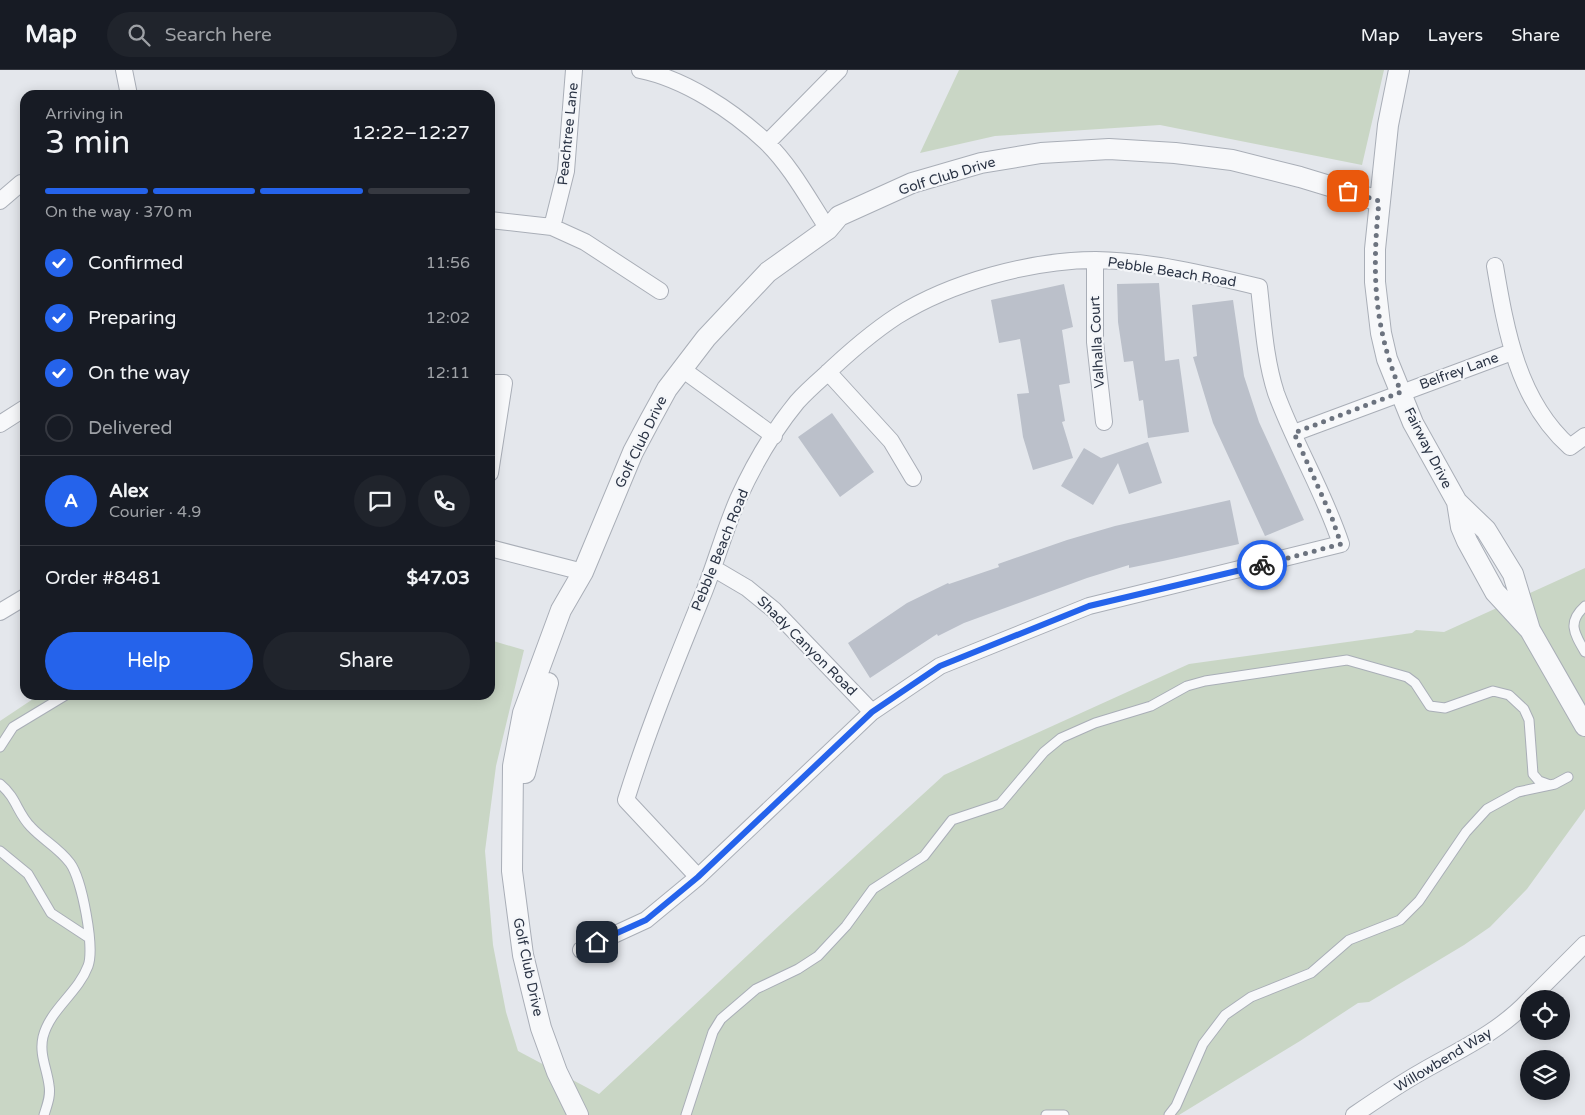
<!DOCTYPE html>
<meta charset="utf-8">
<style>
body{margin:0;font-family:"Varela Round",sans-serif;background:#20242c;color:#f1f3f6;height:100vh;display:flex;flex-direction:column;font-size:19px;white-space:nowrap}
*{box-sizing:border-box;margin:0}
p{font-size:16px;color:#9ea1a6}
.icon{flex:none;width:28px;height:28px;fill:none;stroke:currentColor;stroke-width:2;stroke-linecap:round;stroke-linejoin:round}
.map{position:relative;flex:1;overflow:hidden}
.side{position:absolute;left:20px;top:20px;width:475px;height:610px;display:flex;flex-direction:column;background:#171b24;border-radius:15px;box-shadow:0 2px 12px #0003}
.side>*{flex:none}
.buttons{position:absolute;left:1520px;top:920px;display:grid;gap:10px}
.buttons a{display:grid;place-items:center;width:50px;height:50px;border-radius:50%;background:#171b24;box-shadow:0 2px 12px #0003;font-size:25px}
.pin{position:absolute;display:grid;place-items:center;width:42px;height:42px;color:#fff;margin:-21px;border-radius:10px;box-shadow:0 2px 8px #0006}
.courier{position:absolute;display:grid;place-items:center;width:50px;height:50px;margin:-25px;border:4px solid #2563eb;border-radius:50%;background:#fff;color:#222;box-shadow:0 1px 6px #0007}
.headline em{font-style:normal;font-weight:600}
.headline div{display:flex;flex-direction:column-reverse}
.headline{display:flex;align-items:center;justify-content:space-between;height:85px;padding:0 25px}
h1{font-size:32px;font-weight:600;line-height:38px}
.bar{display:grid;grid-template-columns:repeat(4,1fr);gap:8px 5px;align-content:center;height:60px;padding:0 25px}
.bar i{height:6px;border-radius:4px;background:#363941}
.bar .active{background:#2563eb}
.bar p{grid-column:span 4}
.line{display:flex;align-items:center;gap:12px;padding:0 25px;border-top:1px solid #363941}
.line div{flex:1}
.round{display:grid;place-items:center;flex:none;width:52px;height:52px;border-radius:26px;background:#20242c}
ol{padding:0 25px;list-style:none}
li{display:flex;align-items:center;gap:15px;height:55px}
li p{margin-inline-start:auto}
li .icon{padding:5px;border-radius:50%;background:#2563eb;color:#fff;stroke-width:4}
li:last-child{color:#9ea1a6}
li i{width:28px;height:28px;border:2px solid #363941;border-radius:50%}
.primary-button{display:flex;gap:10px;margin-top:auto;padding:10px 25px}
.primary-button a{flex:1;height:58px;border-radius:30px;background:#2563eb;color:#fff;font-size:20px;font-weight:600;line-height:58px;text-align:center}
.primary-button a+a{background:#20242c;color:#f1f3f6}
header{display:flex;align-items:center;gap:30px;box-sizing:border-box;height:70px;padding:0 25px;background:#171b24;border-bottom:1px solid #363941}
header strong{font-size:24px}
nav{display:flex;gap:28px;margin-inline-start:auto;font-size:18px}
.search{width:350px;height:45px;background:#20242c;display:flex;align-items:center;gap:12px;box-sizing:border-box;padding:0 18px;border-radius:28px;color:#9ea1a6;font-size:19px}
.map>svg:first-child{display:block}
</style>
<header>
<strong>Map</strong>
<div class="search"><svg class="icon" aria-label="search" viewBox="0 0 24 24"><circle cx="10" cy="10" r="6"/><path d="M15 15l6 6"/></svg>Search here</div>
<nav><a>Map</a><a>Layers</a><a>Share</a></nav>
</header>
<div class="map">
<svg width="1585" height="1045" viewBox="0 0 1585 1045">
<rect width="100%" height="100%" fill="#e4e7ec"/>
<path fill="#c9d6c5" d="M 959,0 L 1384,0 L 1362,95 L 1160,55 L 995,66 L 920,83 Z
M 1585,498 L 1585,739 L 1527,819 L 1490,857 L 1464,875 L 1369,932 L 1358,933 L 1300,971 L 1179,1045 L 0,1045 L 0,651 L 39,625 L 490,625 L 490,570 L 524,580 L 496,696 L 485,781 L 493,875 L 506,942 L 518,981 L 599,1024 L 795,841 L 944,705 L 1189,594 L 1412,563 L 1416,560 L 1444,562 Z"/>
<path fill="#bbc0ca" d="M 1159,213 L 1165,291 L 1179,289 L 1189,362 L 1148,368 L 1143,330 L 1139,331 L 1133,291 L 1124,292 L 1118,252 L 1117,214 Z
M 1064,214 L 1073,257 L 1062,260 L 1070,313 L 1059,315 L 1065,351 L 1062,352 L 1073,388 L 1033,400 L 1023,367 L 1017,324 L 1029,323 L 1020,269 L 999,273 L 991,230 Z
M 1233,230 L 1244,306 L 1259,352 L 1304,450 L 1265,466 L 1213,353 L 1193,287 L 1197,286 L 1192,235 Z
M 832,343 L 874,402 L 840,427 L 798,367 Z
M 1148,372 L 1162,413 L 1129,424 L 1118,393 L 1093,435 L 1061,416 L 1084,378 L 1101,388 Z
M 1230,430 L 1239,474 L 1163,491 L 1129,498 L 1129,495 L 1087,508 L 964,553 L 938,566 L 937,564 L 870,608 L 848,573 L 907,533 L 948,513 L 949,514 L 999,497 L 998,494 L 1067,470 L 1115,456 Z"/>
<g fill="none" stroke-linecap="round" stroke-linejoin="round">
<g stroke="#a9aeb7" stroke-width="11">
<path id="service" d="M 1585,536 C 1567,552 1574,563 1585,582
M 0,677 L 13,657 L 66,625
M 0,714 C 17,728 17,743 31,757 C 43,770 59,778 70,793 C 82,809 95,878 88,896 C 78,923 50,939 43,967 C 39,984 47,999 49,1015 C 51,1026 47,1035 44,1045
M 0,781 L 28,804 L 51,843 L 89,868
M 686,1045 L 713,962 L 721,949 L 756,919 L 798,899 L 818,886 L 846,856 L 873,819 L 924,786 L 952,750 L 1000,734 L 1044,682 L 1061,668 L 1095,653 L 1151,636 L 1187,616 L 1205,611 L 1347,590 L 1407,607 L 1415,613 L 1430,636 L 1445,638 L 1493,621 L 1509,625 L 1524,639 L 1529,650 L 1533,704 L 1539,711 L 1550,715
M 1046,1045 L 1064,1045
M 1169,1045 L 1176,1036 L 1203,974 L 1225,945 L 1251,927 L 1311,903 L 1349,870 L 1400,850 L 1419,831 L 1466,762 L 1487,739 L 1518,722 L 1555,714 L 1568,707"/>
</g>
<g stroke="#a9aeb7" stroke-width="18">
<path id="minor" d="M 124,0 L 129,25
M 640,0 C 685,9 733,41 766,72 C 791,96 809,130 828,159
M 767,73 L 839,0
M 0,131 L 21,113
M 490,150 L 552,157 L 585,172 L 660,221
M 552,157 L 566,101 L 574,0
M 1095,190 L 1095,272 L 1104,352
M 1495,196 C 1506,261 1518,331 1570,377 L 1585,366
M 682,299 L 774,366
M 828,302 L 891,371 L 913,408
M 490,313 L 504,313 L 490,403
M 0,354 L 25,338
M 1294,363 L 1512,282
M 490,478 L 583,502
M 713,498 L 747,518 L 774,540 L 872,642
M 0,542 L 25,527
M 581,880 L 646,850 L 698,807 L 872,642 L 940,596 L 1089,536 L 1341,474 C 1324,422 1295,375 1276,323 C 1265,289 1263,252 1259,217 C 1206,204 1150,191 1096,190 C 1032,190 951,212 897,246 C 871,263 847,284 824,306 C 815,314 805,323 797,332 C 774,360 753,396 738,429 C 725,459 716,492 704,522 C 676,591 648,659 626,730 L 698,807
M 1530,929 L 1585,874
M 1354,1045 C 1376,1030 1398,1015 1421,1002 C 1459,980 1498,963 1529,930"/>
</g>
<g stroke="#a9aeb7" stroke-width="22">
<path id="tertiary" d="M 1399,0 L 1388,55 L 1375,179 L 1375,212 L 1381,263 L 1387,289 L 1413,353 L 1457,432 L 1486,460 L 1513,504 L 1530,560
M 1457,432 L 1461,457 L 1467,471 L 1495,522 L 1530,560 L 1585,656
M 525,703 L 548,613
M 578,1045 L 557,1002 L 541,958 L 523,885 L 512,801 L 513,696 L 523,643 L 561,540 L 583,502 L 633,382 L 650,350 L 667,319 L 706,268 L 768,202 L 828,159 L 839,146 L 912,113 L 981,93 L 1041,83 L 1109,79 L 1175,83 L 1232,90 L 1300,107 L 1379,131"/>
</g>
<use href="#service" stroke="#f7f8fa" stroke-width="9"/>
<use href="#minor" stroke="#f7f8fa" stroke-width="16"/>
<use href="#tertiary" stroke="#f7f8fa" stroke-width="20"/>
</g>
<g fill="none" stroke-linecap="round" stroke-linejoin="round">
<path stroke="#6c737f" stroke-width="5" stroke-dasharray="0 9" d="M 1262,495 L 1341,474 L 1332,448 L 1294,363 L 1401,322 C 1373,255 1372,202 1379,131 L 1348,121"/>
<path stroke="#2563eb" stroke-width="6" d="M 597,872 L 646,850 L 698,807 L 872,642 L 940,596 L 1089,536 L 1262,495"/>
</g>
<g text-anchor="middle" dominant-baseline="central" stroke-width="4.5" stroke-linejoin="round" paint-order="stroke">
<g font-size="14" fill="#2b3445" stroke="#f4f6f9">
<text transform="translate(568 64) rotate(-84)">Peachtree Lane</text>
<text transform="translate(947 106) rotate(-17)">Golf Club Drive</text>
<text transform="translate(1172 202) rotate(9)">Pebble Beach Road</text>
<text transform="translate(1097 272) rotate(-93)">Valhalla Court</text>
<text transform="translate(1459 301) rotate(-20)">Belfrey Lane</text>
<text transform="translate(641 372) rotate(-64)">Golf Club Drive</text>
<text transform="translate(1428 378) rotate(63)">Fairway Drive</text>
<text transform="translate(720 480) rotate(-68)">Pebble Beach Road</text>
<text transform="translate(807 576) rotate(45)">Shady Canyon Road</text>
<text transform="translate(528 897) rotate(78)">Golf Club Drive</text>
<text transform="translate(1443 990) rotate(-31)">Willowbend Way</text>
</g>
</g>
</svg>
<div class="buttons">
<a><svg class="icon" aria-label="locate" viewBox="0 0 24 24"><circle cx="12" cy="12" r="6"/><path d="M12 2v4M12 18v4M2 12h4M18 12h4"/></svg></a>
<a><svg class="icon" aria-label="layers" viewBox="0 0 24 24"><path d="M12 4l9 5-9 5-9-5zM3 14l9 5 9-5"/></svg></a>
</div>
<div class="pin" style="left:1348px;top:121px;background:#ea580c"><svg class="icon" aria-label="bag" viewBox="0 0 24 24"><path d="M5 8h14l-1 12H6zM9 8a3 3 0 0 1 6 0"/></svg></div>
<div class="pin" style="left:597px;top:872px;background:#1f2937"><svg class="icon" aria-label="home" viewBox="0 0 24 24"><path d="M3 11l9-7 9 7M6 9v11h12V9"/></svg></div>
<div class="courier" style="left:1262px;top:495px"><svg class="icon" aria-label="bike" viewBox="0 0 24 24"><circle cx="6" cy="16" r="4"/><circle cx="18" cy="16" r="4"/><path d="M6 16l4-8h5l3 8M10 8l3 8H6M13 5h3"/></svg></div>
<section class="side">
<div class="headline"><div><h1>3 min</h1><p>Arriving in</p></div><em>12:22–12:27</em></div>
<div class="bar"><i class="active"></i><i class="active"></i><i class="active"></i><i></i><p>On the way · 370 m</p></div>
<ol>
<li><svg class="icon" aria-label="check" viewBox="0 0 24 24"><path d="M5 12l5 5 9-10"/></svg>Confirmed<p>11:56</p></li>
<li><svg class="icon" aria-label="check" viewBox="0 0 24 24"><path d="M5 12l5 5 9-10"/></svg>Preparing<p>12:02</p></li>
<li><svg class="icon" aria-label="check" viewBox="0 0 24 24"><path d="M5 12l5 5 9-10"/></svg>On the way<p>12:11</p></li>
<li><i></i>Delivered</li>
</ol>
<div class="line" style="height:90px"><b class="round" style="background:#2563eb;color:#fff">A</b><div><b>Alex</b><p>Courier · 4.9</p></div><a class="round"><svg class="icon" aria-label="chat" viewBox="0 0 24 24"><path d="M4 5h16v11H9l-5 4z"/></svg></a><a class="round"><svg class="icon" aria-label="phone" viewBox="0 0 24 24"><path d="M5 4h4l2 5-3 2q2 4 5 5l2-3 5 2v4C11 20 4 13 5 4z"/></svg></a></div>
<div class="line" style="height:65px"><div>Order #8481</div><b>$47.03</b></div>
<div class="primary-button"><a>Help</a><a>Share</a></div>
</section>
</div>
